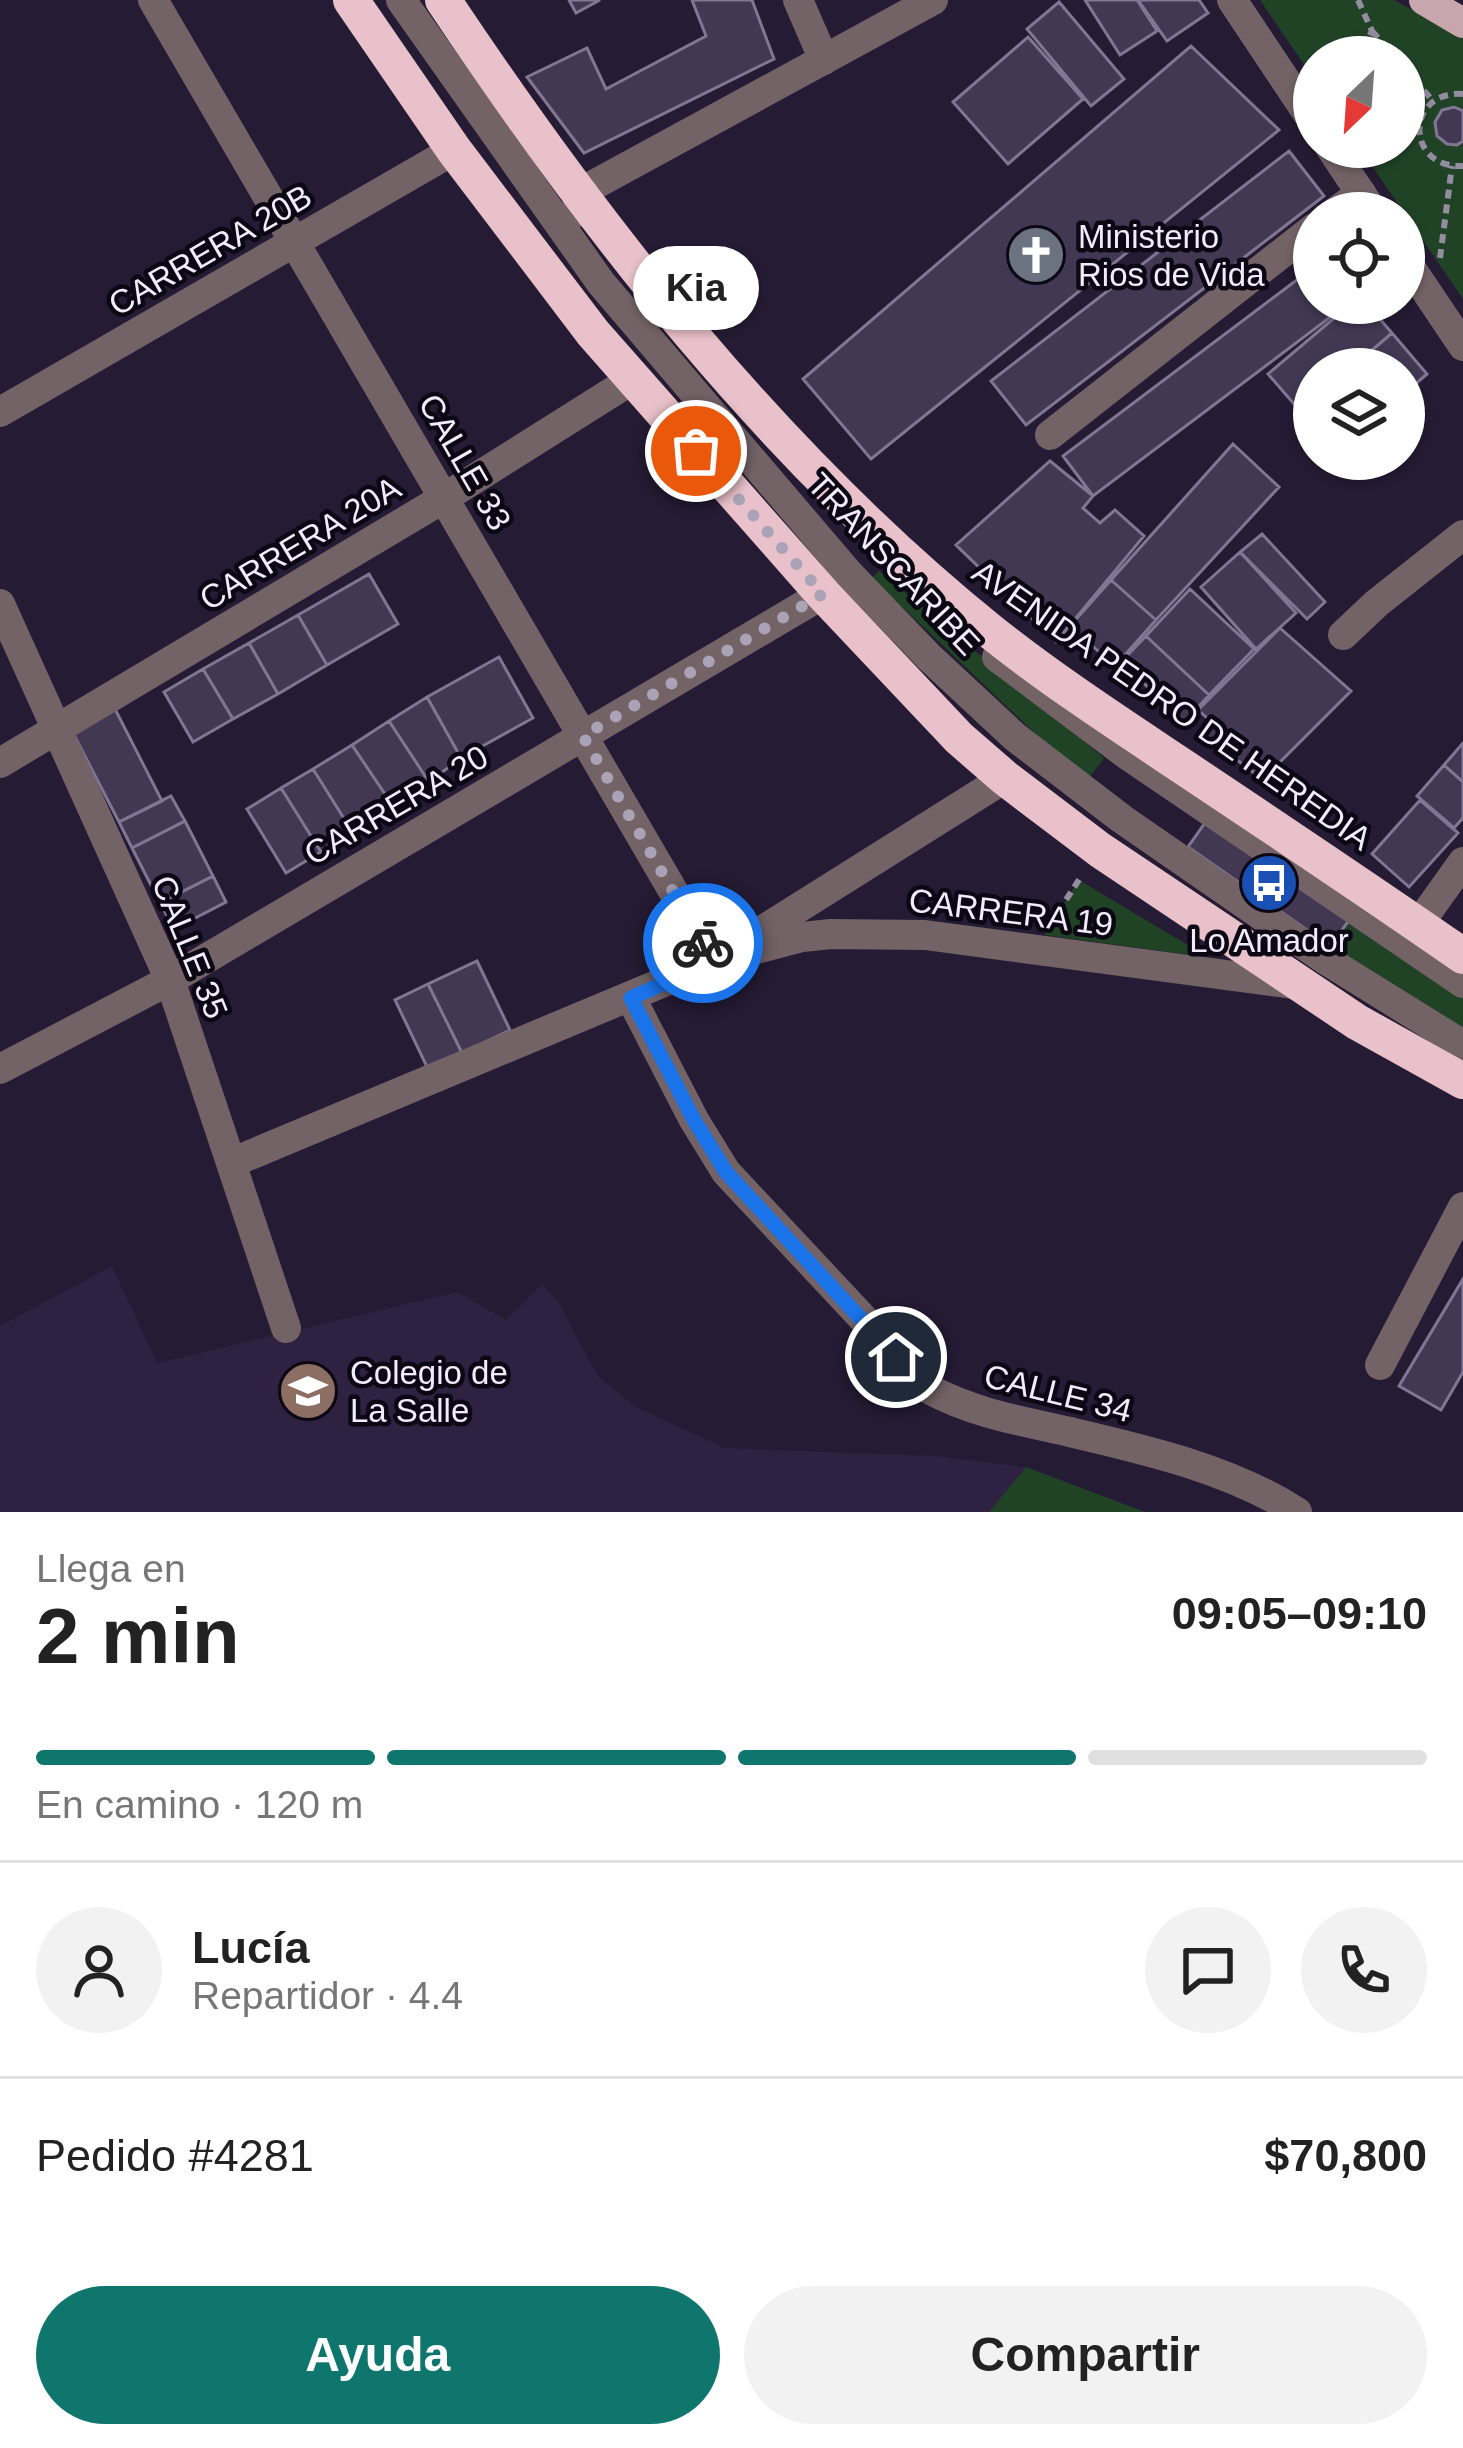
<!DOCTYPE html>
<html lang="es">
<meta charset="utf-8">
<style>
body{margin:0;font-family:Helvetica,sans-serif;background:#f2f2f2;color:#222;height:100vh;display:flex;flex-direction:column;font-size:45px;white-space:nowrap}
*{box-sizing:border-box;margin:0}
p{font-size:39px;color:#767676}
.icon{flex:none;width:66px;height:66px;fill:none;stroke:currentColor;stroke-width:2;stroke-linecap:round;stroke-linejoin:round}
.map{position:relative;height:1512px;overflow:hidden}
.panel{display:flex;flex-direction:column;background:#fff;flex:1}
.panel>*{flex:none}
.needle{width:78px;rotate:205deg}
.controls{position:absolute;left:1293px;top:36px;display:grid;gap:24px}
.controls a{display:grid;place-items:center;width:132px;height:132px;border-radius:50%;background:#fff;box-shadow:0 3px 9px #0004;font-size:60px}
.pin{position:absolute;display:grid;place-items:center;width:102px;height:102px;color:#fff;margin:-51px;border:6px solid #fff;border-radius:50%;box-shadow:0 3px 12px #0007}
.courier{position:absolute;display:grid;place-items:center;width:120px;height:120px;margin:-60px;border:9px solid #1a73e8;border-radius:50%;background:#fff;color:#222;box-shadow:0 3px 15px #0007}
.bubble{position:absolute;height:84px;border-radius:42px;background:#fff;box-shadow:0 3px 9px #0004;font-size:39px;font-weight:600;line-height:84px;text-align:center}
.head em{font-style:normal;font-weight:600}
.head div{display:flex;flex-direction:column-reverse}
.head{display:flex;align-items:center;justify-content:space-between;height:204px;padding:0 36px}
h1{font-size:78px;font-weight:600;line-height:90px}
.bar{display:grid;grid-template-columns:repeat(4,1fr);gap:18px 12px;align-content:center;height:144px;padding:0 36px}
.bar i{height:15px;border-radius:9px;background:#e0e0e0}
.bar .current{background:#0f766e}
.bar p{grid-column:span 4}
.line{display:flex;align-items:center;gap:30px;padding:0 36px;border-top:3px solid #e0e0e0}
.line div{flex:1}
.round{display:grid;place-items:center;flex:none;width:126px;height:126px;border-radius:63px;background:#f2f2f2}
.cta{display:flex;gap:24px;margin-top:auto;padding:24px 36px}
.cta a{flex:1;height:138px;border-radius:72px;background:#0f766e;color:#fff;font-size:48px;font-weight:600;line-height:138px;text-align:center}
.cta a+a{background:#f2f2f2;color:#222}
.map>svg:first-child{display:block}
</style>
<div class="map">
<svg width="1463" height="1512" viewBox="0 0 1463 1512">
<rect width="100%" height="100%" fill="#251b34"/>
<path fill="#2e2141" d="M 112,1266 L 157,1363 L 457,1292 L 506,1320 L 543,1284 L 559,1303 L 597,1375 L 636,1407 L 725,1448 L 935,1456 L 1026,1467 L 1145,1512 L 0,1512 L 0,1326 Z"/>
<path fill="#204326" d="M 1260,0 L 1394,0 L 1463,37 L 1463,299 L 1359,147 L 1404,147 L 1404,57 L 1314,57 L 1314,79 Z
M 879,571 L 1104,758 L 1086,782 L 872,578 Z
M 1079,880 L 1206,956 L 1206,957 L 1044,935 Z
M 1350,919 L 1463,994 L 1463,1030 L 1331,946 Z
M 1026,1467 L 1145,1512 L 989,1512 Z"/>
<path fill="#423853" stroke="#817694" stroke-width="3" d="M 569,0 L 600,0 L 576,13 Z
M 692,0 L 752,0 L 774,59 L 584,153 L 527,77 L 587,48 L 606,89 L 706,36 Z
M 1085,0 L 1137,0 L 1157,31 L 1120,55 Z
M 1138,0 L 1199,0 L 1208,13 L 1167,41 Z
M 1059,2 L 1124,79 L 1091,106 L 1027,29 Z
M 1028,37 L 1083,99 L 1008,164 L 953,102 Z
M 1191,46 L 1279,130 L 871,459 L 803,379 Z
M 1454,107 L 1463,111 L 1463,141 L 1457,145 L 1447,144 L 1437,136 L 1435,122 L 1442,110 Z
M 1289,151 L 1324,196 L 1026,425 L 991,381 Z
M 1314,267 L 1314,303 L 1349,303 L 1093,496 L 1063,456 Z
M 1352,303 L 1366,303 L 1392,333 L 1350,369 L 1314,369 L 1314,399 L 1300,411 L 1268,374 Z
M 1392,333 L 1427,374 L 1404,394 L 1404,369 L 1350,369 Z
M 1314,399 L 1314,428 L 1300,411 Z
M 1233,444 L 1279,487 L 1156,620 L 1111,580 Z
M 1050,461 L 1093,496 L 1083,508 L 1100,523 L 1115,510 L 1144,536 L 1056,642 L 956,545 Z
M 1262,534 L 1325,602 L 1307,619 L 1240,552 Z
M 1240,552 L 1296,613 L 1256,649 L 1201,587 Z
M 369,574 L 398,624 L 327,665 L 298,615 Z
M 1111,580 L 1156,620 L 1115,666 L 1070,626 Z
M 1190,589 L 1254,649 L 1209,695 L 1146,636 Z
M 298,615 L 327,665 L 278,694 L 249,643 Z
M 1280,628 L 1351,691 L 1270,772 L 1260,764 L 1254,773 L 1206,736 L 1215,725 L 1198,710 Z
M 1146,636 L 1209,695 L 1185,722 L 1121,662 Z
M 249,643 L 278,694 L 233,719 L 203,669 Z
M 499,657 L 533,718 L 461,758 L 427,697 Z
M 203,669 L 233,719 L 193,742 L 164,692 Z
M 427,697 L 461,758 L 429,782 L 389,721 Z
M 115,709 L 162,801 L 119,822 L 72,731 Z
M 389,721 L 429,782 L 393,806 L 352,745 Z
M 1463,743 L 1463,782 L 1444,765 Z
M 352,745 L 393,806 L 353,833 L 313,769 Z
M 1444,765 L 1463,782 L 1463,818 L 1454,828 L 1417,796 Z
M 313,769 L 353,833 L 321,852 L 281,788 Z
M 281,788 L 321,852 L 286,873 L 247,809 Z
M 171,796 L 185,821 L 132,848 L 119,822 Z
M 1420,800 L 1458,833 L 1409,887 L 1372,854 Z
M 1207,820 L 1350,919 L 1330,946 L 1188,847 Z
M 185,821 L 213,876 L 160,903 L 132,848 Z
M 213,876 L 226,902 L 174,929 L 160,903 Z
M 477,961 L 510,1030 L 462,1053 L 428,984 Z
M 428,984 L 462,1053 L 428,1069 L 395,1000 Z
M 1463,1279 L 1463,1372 L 1441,1410 L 1399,1386 Z"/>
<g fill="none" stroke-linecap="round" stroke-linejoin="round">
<path stroke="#948da1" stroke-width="6" stroke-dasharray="9 6" stroke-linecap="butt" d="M 1358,0 L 1372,31 L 1359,57
M 1372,31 L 1395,57
M 1404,68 L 1433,101
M 1463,94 C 1405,90 1405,169 1463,166
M 1440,258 L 1452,166
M 1050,925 L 1082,875"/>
<path stroke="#736367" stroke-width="30" d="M 153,0 L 714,961
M 401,0 L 601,283 L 849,574 L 929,657 L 1015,737 L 1122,819 L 1323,958 L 1463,1045
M 798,0 L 824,60
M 1232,0 L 1314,123
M 1330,147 L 1374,213
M 577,212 L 579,193 L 933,0
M 1334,213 L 1361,193
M 1404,258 L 1463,346
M 0,412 L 454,150
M 1050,435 L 1314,228
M 0,604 L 170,980 L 286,1328
M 1343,635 L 1377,603 L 1463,535
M 997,657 L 1126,754 L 1463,983
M 0,763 L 444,498 L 633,379
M 1418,925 L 1463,862
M 749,951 L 802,937 L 831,934 L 925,935 L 1301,985
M 631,998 L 694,1120 L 726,1172 L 929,1389 C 973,1413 1021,1421 1070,1432 C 1147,1450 1230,1469 1297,1512
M 0,1069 L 170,980 L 823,594
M 231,1163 L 714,961 L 1005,778
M 1380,1365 L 1463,1207"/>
<path stroke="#c8a6ae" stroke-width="30" d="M 1424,0 L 1463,23"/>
<path stroke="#e9c1ca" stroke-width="36" d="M 351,0 L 454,150 L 593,333 L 823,594 L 959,738 L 1005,778 L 1100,850 L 1357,1022 L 1463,1081
M 443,0 C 597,231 773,456 990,631 C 1049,678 1113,720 1176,762 C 1272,826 1368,890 1463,956"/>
</g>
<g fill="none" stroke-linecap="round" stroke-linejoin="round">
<path stroke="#aaa2b6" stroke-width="12" stroke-dasharray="0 21.6" d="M 696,451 L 823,594 L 583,736 L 703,943"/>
<path stroke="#1a73e8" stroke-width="15" d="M 703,943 L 714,961 L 631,998 L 694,1120 L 726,1172 L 896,1357"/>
</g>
<defs>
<g id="church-disc" transform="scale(3)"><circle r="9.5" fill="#6b7280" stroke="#0c0813"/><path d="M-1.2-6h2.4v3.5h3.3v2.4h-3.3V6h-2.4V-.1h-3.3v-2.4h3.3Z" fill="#fff"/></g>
<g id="bus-disc" transform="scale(3)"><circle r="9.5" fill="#1a4fb4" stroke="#0c0813"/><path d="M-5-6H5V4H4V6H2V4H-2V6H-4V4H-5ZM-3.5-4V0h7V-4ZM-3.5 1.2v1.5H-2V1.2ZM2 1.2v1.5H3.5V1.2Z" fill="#fff"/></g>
<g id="school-disc" transform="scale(3)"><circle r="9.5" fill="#8d6e63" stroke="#0c0813"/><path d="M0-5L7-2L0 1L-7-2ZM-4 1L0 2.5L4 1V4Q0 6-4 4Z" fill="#fff"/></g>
</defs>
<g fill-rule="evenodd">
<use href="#church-disc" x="1036" y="255"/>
<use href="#bus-disc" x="1269" y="883"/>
<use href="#school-disc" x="308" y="1391"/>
</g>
<g text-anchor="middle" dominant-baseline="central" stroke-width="9" stroke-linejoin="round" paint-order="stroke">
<g font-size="33" fill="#f1ebfc" stroke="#0c0813" text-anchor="start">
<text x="1078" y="236">Ministerio<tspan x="1078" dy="38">Rios de Vida</tspan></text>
<text x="1269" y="940" text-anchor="middle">Lo Amador</text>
<text x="350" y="1372">Colegio de<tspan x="350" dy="38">La Salle</tspan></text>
</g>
<g font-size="33" fill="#f1ebfc" stroke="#0c0813">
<text transform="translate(210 250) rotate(-30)">CARRERA 20B</text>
<text transform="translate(465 462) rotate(60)">CALLE 33</text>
<text transform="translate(300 543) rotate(-31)">CARRERA 20A</text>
<text transform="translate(894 564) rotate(47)">TRANSCARIBE</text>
<text transform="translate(1172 705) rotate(35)">AVENIDA PEDRO DE HEREDIA</text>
<text transform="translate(396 805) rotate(-30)">CARRERA 20</text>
<text transform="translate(1011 912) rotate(7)">CARRERA 19</text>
<text transform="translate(190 947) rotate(68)">CALLE 35</text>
<text transform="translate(1058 1393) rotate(14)">CALLE 34</text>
</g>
</g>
</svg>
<div class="controls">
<a><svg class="needle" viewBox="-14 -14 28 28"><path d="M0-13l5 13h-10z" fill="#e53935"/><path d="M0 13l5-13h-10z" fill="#767676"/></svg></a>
<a><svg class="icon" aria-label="locate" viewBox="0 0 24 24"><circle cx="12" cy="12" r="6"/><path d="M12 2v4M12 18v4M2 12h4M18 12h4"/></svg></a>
<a><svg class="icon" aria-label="layers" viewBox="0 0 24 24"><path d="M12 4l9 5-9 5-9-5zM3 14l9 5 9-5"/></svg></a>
</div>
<div class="pin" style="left:696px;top:451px;background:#ea580c"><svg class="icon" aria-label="bag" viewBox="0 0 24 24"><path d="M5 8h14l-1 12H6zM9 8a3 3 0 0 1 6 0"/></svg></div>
<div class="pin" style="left:896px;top:1357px;background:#1f2937"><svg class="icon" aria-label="home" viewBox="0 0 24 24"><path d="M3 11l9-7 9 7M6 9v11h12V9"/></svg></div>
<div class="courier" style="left:703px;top:943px"><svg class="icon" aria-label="bike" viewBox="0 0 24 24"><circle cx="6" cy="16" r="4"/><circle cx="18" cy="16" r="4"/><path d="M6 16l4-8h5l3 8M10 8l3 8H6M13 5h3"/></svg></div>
<div class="bubble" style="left:633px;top:246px;width:126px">Kia</div>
</div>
<section class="panel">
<div class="head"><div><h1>2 min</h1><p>Llega en</p></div><em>09:05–09:10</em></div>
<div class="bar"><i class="current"></i><i class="current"></i><i class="current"></i><i></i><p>En camino · 120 m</p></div>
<div class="line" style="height:216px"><a class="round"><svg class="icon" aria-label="person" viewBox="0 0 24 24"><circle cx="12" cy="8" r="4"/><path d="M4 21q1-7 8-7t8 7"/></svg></a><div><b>Lucía</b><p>Repartidor · 4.4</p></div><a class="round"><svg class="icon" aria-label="chat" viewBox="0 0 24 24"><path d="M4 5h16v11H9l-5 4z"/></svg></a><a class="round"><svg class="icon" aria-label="phone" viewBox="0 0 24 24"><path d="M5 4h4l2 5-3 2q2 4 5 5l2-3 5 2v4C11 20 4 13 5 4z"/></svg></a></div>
<div class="line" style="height:156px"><div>Pedido #4281</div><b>$70,800</b></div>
<div class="cta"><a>Ayuda</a><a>Compartir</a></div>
</section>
